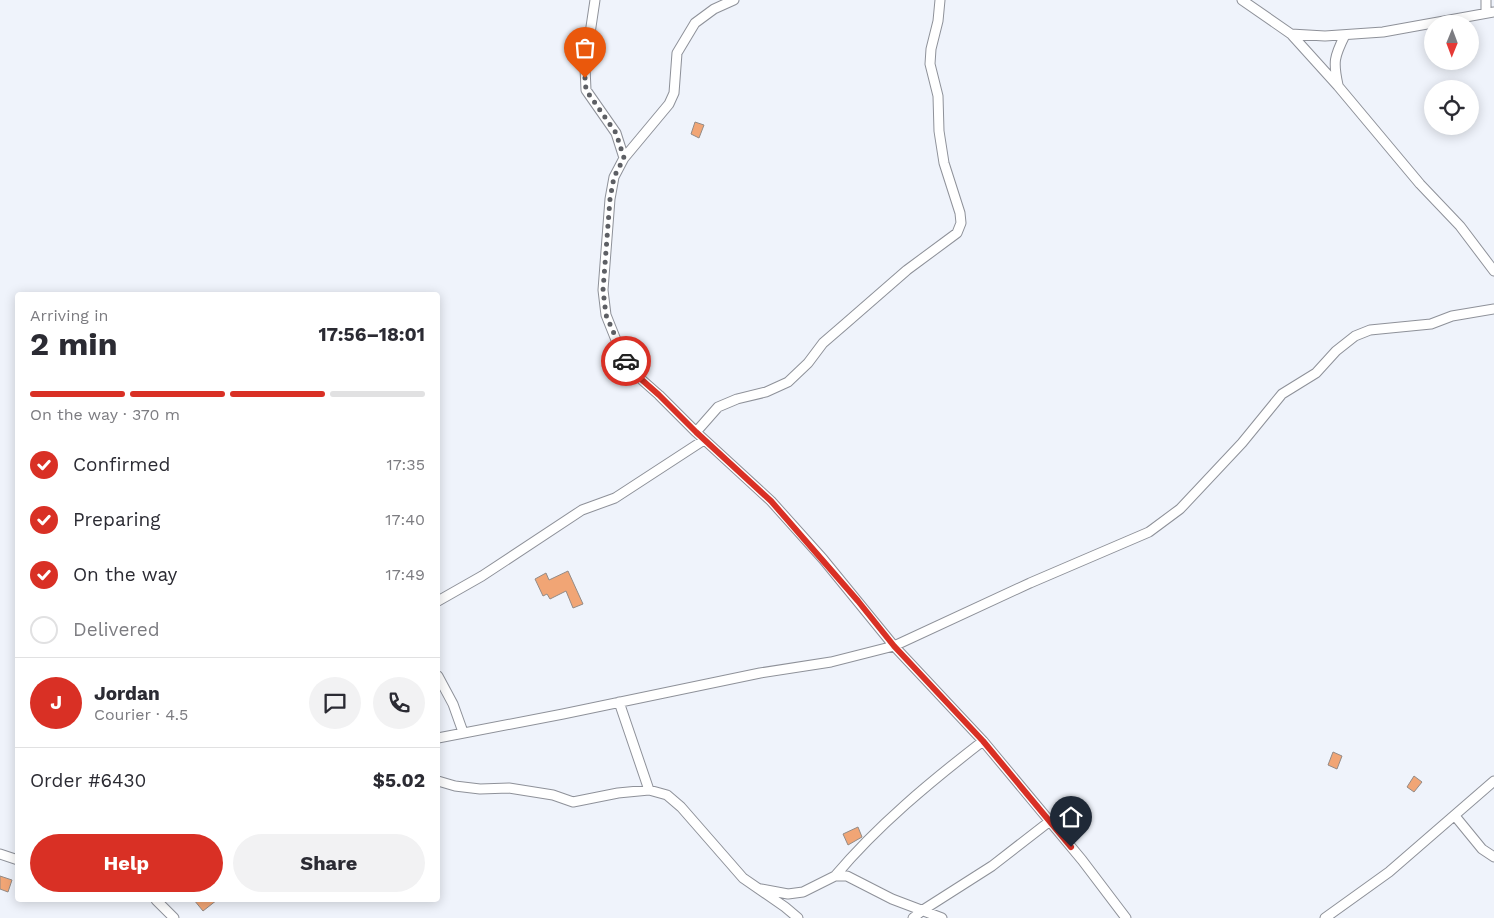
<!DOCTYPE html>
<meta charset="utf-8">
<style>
body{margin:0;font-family:"Work Sans",sans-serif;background:#f2f2f3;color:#2b2b33;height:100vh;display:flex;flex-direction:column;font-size:19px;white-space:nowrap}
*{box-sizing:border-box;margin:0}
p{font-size:16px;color:#7c7c81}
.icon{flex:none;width:28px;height:28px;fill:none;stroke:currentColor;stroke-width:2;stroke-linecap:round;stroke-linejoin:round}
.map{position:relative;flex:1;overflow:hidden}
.sheet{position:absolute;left:15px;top:292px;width:425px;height:610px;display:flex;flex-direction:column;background:#fff;border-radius:5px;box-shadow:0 2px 12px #0003}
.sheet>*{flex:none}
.needle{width:32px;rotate:181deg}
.controls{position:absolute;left:1424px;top:15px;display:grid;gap:10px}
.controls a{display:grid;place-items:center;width:55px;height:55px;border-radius:50%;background:#fff;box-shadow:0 2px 12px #0003;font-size:25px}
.pin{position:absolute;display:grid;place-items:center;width:42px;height:42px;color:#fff;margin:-51px -21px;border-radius:50% 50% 50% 0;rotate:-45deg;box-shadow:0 0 5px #0007}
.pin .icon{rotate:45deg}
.courier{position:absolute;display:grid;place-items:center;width:50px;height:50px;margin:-25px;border:4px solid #d93025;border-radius:50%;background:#fff;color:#222;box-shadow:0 1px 6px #0007}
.overview em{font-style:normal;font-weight:700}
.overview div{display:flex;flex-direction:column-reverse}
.overview{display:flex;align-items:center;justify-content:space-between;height:85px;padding:0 15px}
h1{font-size:32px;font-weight:700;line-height:38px}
.bar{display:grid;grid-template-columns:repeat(4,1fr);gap:8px 5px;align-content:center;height:60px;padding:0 15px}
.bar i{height:6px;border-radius:4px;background:#e1e1e2}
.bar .selected{background:#d93025}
.bar p{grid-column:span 4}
.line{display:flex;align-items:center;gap:12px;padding:0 15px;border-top:1px solid #e1e1e2}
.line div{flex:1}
.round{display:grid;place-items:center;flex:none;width:52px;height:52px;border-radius:26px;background:#f2f2f3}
ol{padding:0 15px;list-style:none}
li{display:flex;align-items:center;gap:15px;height:55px}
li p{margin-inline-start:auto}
li .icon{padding:5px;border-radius:50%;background:#d93025;color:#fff;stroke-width:4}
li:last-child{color:#7c7c81}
li i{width:28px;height:28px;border:2px solid #e1e1e2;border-radius:50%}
.cta{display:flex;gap:10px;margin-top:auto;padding:10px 15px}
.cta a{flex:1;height:58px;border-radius:30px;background:#d93025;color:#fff;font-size:20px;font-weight:700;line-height:58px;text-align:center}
.cta a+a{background:#f2f2f3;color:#2b2b33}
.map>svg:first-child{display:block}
</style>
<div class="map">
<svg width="1494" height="918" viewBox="0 0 1494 918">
<rect width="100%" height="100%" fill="#eff3fb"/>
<path fill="#f1a575" stroke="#948b86" d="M 695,122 L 704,125 L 699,138 L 691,134 Z
M 568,571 L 583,604 L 573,608 L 566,591 L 550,599 L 547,594 L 543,596 L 535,579 L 546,573 L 549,580 Z
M 1333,752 L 1342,756 L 1337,769 L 1328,765 Z
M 1414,776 L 1422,782 L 1414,792 L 1407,787 Z
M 858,827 L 862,837 L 848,845 L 843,834 Z
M 0,876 L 12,880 L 8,892 L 0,889 Z
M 194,900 L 217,900 L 203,911 Z"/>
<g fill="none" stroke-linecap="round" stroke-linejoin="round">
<g stroke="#8e9199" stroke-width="11">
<path id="minor" d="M 595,0 L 585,67 L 586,90 L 616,133 L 624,158
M 734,0 L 714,9 L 695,23 L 677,53 L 674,93 L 669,104 L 624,158 L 614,177 L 610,199 L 603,290 L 606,315 L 622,355 L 633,372 L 659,395 L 696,432 L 771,501 L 823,559 L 894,646 L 983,741 L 1082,860 L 1126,918
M 1242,0 L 1291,34 L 1325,36 L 1383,32 L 1494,12
M 1486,12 L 1486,0
M 1291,34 L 1338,86 L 1420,184 L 1460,226 L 1494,271
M 1338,85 C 1333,62 1334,57 1345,35
M 696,432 L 718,407 L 737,399 L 766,392 L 788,382 L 808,363 L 823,343 L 845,324 L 907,270 L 957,233 L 961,223 L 960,213 L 944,163 L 939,131 L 938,96 L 930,64 L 931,49 L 938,21 L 940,0
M 438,601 L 482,576 L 582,510 L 615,498 L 704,440
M 438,676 L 453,704 L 463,732
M 619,702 L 649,790
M 438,738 L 563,714 L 760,673 L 831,662 L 894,646 L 1030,583 L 1149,532 L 1180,509 L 1242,443 L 1282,394 L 1316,373 L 1336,351 L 1355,336 L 1370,330 L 1431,324 L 1452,316 L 1494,309
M 438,781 L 455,786 L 480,789 L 509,788 L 553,795 L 573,802 L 618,793 L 649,790 L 667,795 L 681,807 L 743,878 L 785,907 L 798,918
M 1455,816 L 1482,849 L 1494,857
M 0,854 L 18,860
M 835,876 C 878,825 930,782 983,741
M 761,889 L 788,894 L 803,892 L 835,876 L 847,876 L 892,899 L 942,918
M 156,900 L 174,918
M 913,918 L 923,910 L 992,866 L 1050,821
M 1325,918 L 1389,872 L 1494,781"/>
</g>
<use href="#minor" stroke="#fff" stroke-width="9"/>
</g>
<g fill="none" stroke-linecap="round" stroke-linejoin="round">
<path stroke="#5d5f64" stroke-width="5" stroke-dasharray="0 9" d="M 585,78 L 586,90 L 616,133 L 624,158 L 614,177 L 610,199 L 603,290 L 606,315 L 626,361"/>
<path stroke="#d93025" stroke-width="6" d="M 626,361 L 633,372 L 659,395 L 696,432 L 771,501 L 858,601 L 894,646 L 983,741 L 1071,847"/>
</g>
</svg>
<div class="controls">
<a><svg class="needle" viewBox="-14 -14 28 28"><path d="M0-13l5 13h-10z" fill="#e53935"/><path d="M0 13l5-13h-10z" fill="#7c7c81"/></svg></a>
<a><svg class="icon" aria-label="locate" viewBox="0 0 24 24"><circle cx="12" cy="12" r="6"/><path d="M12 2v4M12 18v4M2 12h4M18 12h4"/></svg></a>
</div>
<div class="pin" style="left:585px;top:78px;background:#ea580c"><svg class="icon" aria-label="bag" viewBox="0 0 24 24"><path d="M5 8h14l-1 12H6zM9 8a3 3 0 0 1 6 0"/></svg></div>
<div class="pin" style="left:1071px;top:847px;background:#1f2937"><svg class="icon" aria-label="home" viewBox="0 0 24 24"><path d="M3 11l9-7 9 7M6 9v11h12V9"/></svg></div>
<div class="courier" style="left:626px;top:361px"><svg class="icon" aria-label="car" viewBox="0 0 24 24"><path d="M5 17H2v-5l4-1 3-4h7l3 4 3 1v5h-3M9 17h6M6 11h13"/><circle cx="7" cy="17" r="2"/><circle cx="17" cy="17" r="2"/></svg></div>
<section class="sheet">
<div class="overview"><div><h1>2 min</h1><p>Arriving in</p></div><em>17:56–18:01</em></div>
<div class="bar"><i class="selected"></i><i class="selected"></i><i class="selected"></i><i></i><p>On the way · 370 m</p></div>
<ol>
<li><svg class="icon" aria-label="check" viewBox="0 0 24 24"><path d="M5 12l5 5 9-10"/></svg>Confirmed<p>17:35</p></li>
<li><svg class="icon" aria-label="check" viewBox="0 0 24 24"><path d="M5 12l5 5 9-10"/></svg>Preparing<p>17:40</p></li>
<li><svg class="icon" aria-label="check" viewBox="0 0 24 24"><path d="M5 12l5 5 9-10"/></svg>On the way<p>17:49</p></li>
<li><i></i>Delivered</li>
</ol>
<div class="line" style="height:90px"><b class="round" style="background:#d93025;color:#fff">J</b><div><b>Jordan</b><p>Courier · 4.5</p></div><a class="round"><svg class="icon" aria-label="chat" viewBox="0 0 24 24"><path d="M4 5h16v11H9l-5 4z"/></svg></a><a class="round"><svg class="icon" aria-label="phone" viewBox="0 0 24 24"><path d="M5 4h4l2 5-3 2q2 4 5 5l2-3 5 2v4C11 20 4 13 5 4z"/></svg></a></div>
<div class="line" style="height:65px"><div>Order #6430</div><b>$5.02</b></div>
<div class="cta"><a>Help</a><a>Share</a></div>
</section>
</div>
